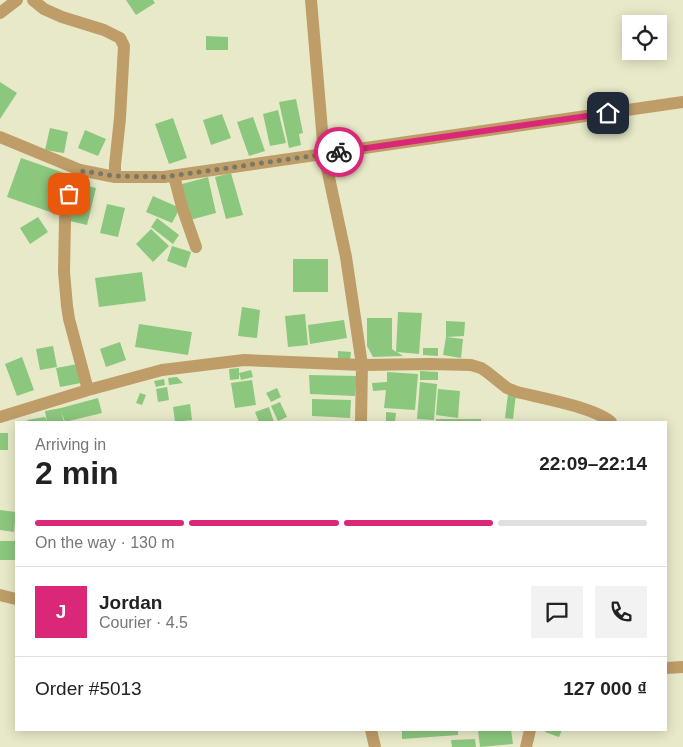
<!DOCTYPE html>
<meta charset="utf-8">
<style>
body{margin:0;font-family:Helvetica,sans-serif;background:#f2f2f2;color:#222;height:100vh;display:flex;flex-direction:column;font-size:19px;white-space:nowrap}
*{box-sizing:border-box;margin:0}
p{font-size:16px;color:#767676}
.icon{flex:none;width:28px;height:28px;fill:none;stroke:currentColor;stroke-width:2;stroke-linecap:round;stroke-linejoin:round}
.map{position:relative;flex:1;overflow:hidden}
.details{position:absolute;left:15px;top:421px;width:652px;height:310px;display:flex;flex-direction:column;background:#fff;border-radius:0px;box-shadow:0 2px 12px #0003}
.details>*{flex:none}
.tools{position:absolute;left:622px;top:15px;display:grid;gap:10px}
.tools a{display:grid;place-items:center;width:45px;height:45px;border-radius:0px;background:#fff;box-shadow:0 2px 12px #0003;font-size:25px}
.pin{position:absolute;display:grid;place-items:center;width:42px;height:42px;color:#fff;margin:-21px;border-radius:10px;box-shadow:0 2px 8px #0006}
.courier{position:absolute;display:grid;place-items:center;width:50px;height:50px;margin:-25px;border:4px solid #db2777;border-radius:50%;background:#fff;color:#222;box-shadow:0 1px 6px #0007}
.headline em{font-style:normal;font-weight:700}
.headline div{display:flex;flex-direction:column-reverse}
.headline{display:flex;align-items:center;justify-content:space-between;height:85px;padding:0 20px}
h1{font-size:32px;font-weight:700;line-height:38px}
.bar{display:grid;grid-template-columns:repeat(4,1fr);gap:8px 5px;align-content:center;height:60px;padding:0 20px}
.bar i{height:6px;border-radius:4px;background:#e0e0e0}
.bar .selected{background:#db2777}
.bar p{grid-column:span 4}
.line{display:flex;align-items:center;gap:12px;padding:0 20px;border-top:1px solid #e0e0e0}
.line div{flex:1}
.round{display:grid;place-items:center;flex:none;width:52px;height:52px;border-radius:0px;background:#f2f2f2}
.map>svg:first-child{display:block}
</style>
<div class="map">
<svg width="683" height="747" viewBox="0 0 683 747">
<rect width="100%" height="100%" fill="#e8e9c8"/>
<path fill="#8cc77e" d="M 126,0 L 153,0 L 155,3 L 136,15 Z
M 206,36 L 228,37 L 228,50 L 206,50 Z
M 0,82 L 17,93 L 0,119 Z
M 296,99 L 303,133 L 299,134 L 301,145 L 289,148 L 279,102 Z
M 278,110 L 286,143 L 270,146 L 263,114 Z
M 222,114 L 231,138 L 211,145 L 203,120 Z
M 253,117 L 265,151 L 249,156 L 237,122 Z
M 173,118 L 187,158 L 169,164 L 155,124 Z
M 50,128 L 68,132 L 64,153 L 45,150 Z
M 85,130 L 106,139 L 98,156 L 78,148 Z
M 21,158 L 67,174 L 53,213 L 7,197 Z
M 231,173 L 243,215 L 226,219 L 215,177 Z
M 208,177 L 216,213 L 190,220 L 182,184 Z
M 79,184 L 96,188 L 87,225 L 70,221 Z
M 153,196 L 180,208 L 172,223 L 146,212 Z
M 107,204 L 125,208 L 118,237 L 100,233 Z
M 38,217 L 48,232 L 30,244 L 20,228 Z
M 157,218 L 179,235 L 173,244 L 151,227 Z
M 151,229 L 169,246 L 153,262 L 136,244 Z
M 172,246 L 191,252 L 186,268 L 167,261 Z
M 293,259 L 328,259 L 328,292 L 293,292 Z
M 142,272 L 146,301 L 99,307 L 95,278 Z
M 242,307 L 260,310 L 257,338 L 238,336 Z
M 398,312 L 422,313 L 419,354 L 397,352 L 403,356 L 373,357 L 367,346 L 367,318 L 392,318 L 392,349 L 396,352 Z
M 305,314 L 308,345 L 288,347 L 285,316 Z
M 344,320 L 347,338 L 310,344 L 308,325 Z
M 446,321 L 465,322 L 464,336 L 446,337 Z
M 139,324 L 192,332 L 188,355 L 135,347 Z
M 446,337 L 463,339 L 461,358 L 443,355 Z
M 120,342 L 126,360 L 106,367 L 100,349 Z
M 53,346 L 57,367 L 40,370 L 36,349 Z
M 423,348 L 438,348 L 438,356 L 423,355 Z
M 338,351 L 351,352 L 350,361 L 338,360 Z
M 22,357 L 34,390 L 17,396 L 5,364 Z
M 78,364 L 81,383 L 60,387 L 56,368 Z
M 239,368 L 239,379 L 230,380 L 229,369 Z
M 251,370 L 253,377 L 241,380 L 239,373 Z
M 420,371 L 438,372 L 438,380 L 420,380 Z
M 387,372 L 418,374 L 415,410 L 384,408 L 386,390 L 373,391 L 372,383 L 387,382 Z
M 309,375 L 357,376 L 355,396 L 310,394 Z
M 177,377 L 183,383 L 169,385 L 168,378 Z
M 164,379 L 165,385 L 156,387 L 154,381 Z
M 252,380 L 256,405 L 235,408 L 231,383 Z
M 420,382 L 437,384 L 434,420 L 417,419 Z
M 167,387 L 169,400 L 158,402 L 156,389 Z
M 277,388 L 281,397 L 271,402 L 266,393 Z
M 438,389 L 460,391 L 458,418 L 436,415 Z
M 140,393 L 146,395 L 142,405 L 136,403 Z
M 508,394 L 516,394 L 513,419 L 505,418 Z
M 98,398 L 102,413 L 65,422 L 61,411 L 64,422 L 47,422 L 45,411 L 61,408 Z
M 312,399 L 351,400 L 350,418 L 312,416 Z
M 280,402 L 287,417 L 278,421 L 271,406 Z
M 190,404 L 192,420 L 175,422 L 173,407 Z
M 269,407 L 274,422 L 259,422 L 255,412 Z
M 386,412 L 396,413 L 395,422 L 386,422 Z
M 45,417 L 47,422 L 28,422 L 27,420 Z
M 436,419 L 481,419 L 481,422 L 436,422 Z
M 0,433 L 8,433 L 8,450 L 0,450 Z
M 0,510 L 16,512 L 14,532 L 0,530 Z
M 0,541 L 16,541 L 16,560 L 0,560 Z
M 402,730 L 458,730 L 458,735 L 402,739 Z
M 478,730 L 511,730 L 513,744 L 480,747 Z
M 546,730 L 562,730 L 559,737 L 545,732 Z
M 475,739 L 476,747 L 452,747 L 451,740 Z"/>
<g fill="none" stroke-linecap="round" stroke-linejoin="round">
<path stroke="#bf9d69" stroke-width="12" d="M 33,0 L 44,9 L 62,17 L 104,30 L 120,38 L 124,46 L 120,118 L 115,165 L 115,177
M 311,0 L 324,154 L 346,257 L 362,365 L 361,422
M 0,13 L 17,0
M 0,137 L 80,170 L 115,177 L 164,177 L 683,102
M 83,171 L 76,179 L 67,202 L 65,219 L 64,272 L 67,306 L 69,319 L 88,390
M 174,176 L 182,207 L 196,247
M 0,417 L 88,390 L 162,370 L 244,360 L 362,365 L 429,364 L 471,365 L 481,368 L 487,372 L 507,388 L 517,392 C 541,398 593,407 611,422
M 0,595 L 16,599
M 666,668 L 683,667
M 371,730 L 375,747
M 526,747 L 530,730"/>
</g>
<g fill="none" stroke-linecap="round" stroke-linejoin="round">
<path stroke="#787965" stroke-width="5" stroke-dasharray="0 9" d="M 69,194 L 76,179 L 83,171 L 115,176 L 164,177 L 339,152"/>
<path stroke="#db2777" stroke-width="6" d="M 339,152 L 608,113"/>
</g>
</svg>
<div class="tools">
<a><svg class="icon" aria-label="locate" viewBox="0 0 24 24"><circle cx="12" cy="12" r="6"/><path d="M12 2v4M12 18v4M2 12h4M18 12h4"/></svg></a>
</div>
<div class="pin" style="left:69px;top:194px;background:#ea580c"><svg class="icon" aria-label="bag" viewBox="0 0 24 24"><path d="M5 8h14l-1 12H6zM9 8a3 3 0 0 1 6 0"/></svg></div>
<div class="pin" style="left:608px;top:113px;background:#1f2937"><svg class="icon" aria-label="home" viewBox="0 0 24 24"><path d="M3 11l9-7 9 7M6 9v11h12V9"/></svg></div>
<div class="courier" style="left:339px;top:152px"><svg class="icon" aria-label="bike" viewBox="0 0 24 24"><circle cx="6" cy="16" r="4"/><circle cx="18" cy="16" r="4"/><path d="M6 16l4-8h5l3 8M10 8l3 8H6M13 5h3"/></svg></div>
<section class="details">
<div class="headline"><div><h1>2 min</h1><p>Arriving in</p></div><em>22:09–22:14</em></div>
<div class="bar"><i class="selected"></i><i class="selected"></i><i class="selected"></i><i></i><p>On the way · 130 m</p></div>
<div class="line" style="height:90px"><b class="round" style="background:#db2777;color:#fff">J</b><div><b>Jordan</b><p>Courier · 4.5</p></div><a class="round"><svg class="icon" aria-label="chat" viewBox="0 0 24 24"><path d="M4 5h16v11H9l-5 4z"/></svg></a><a class="round"><svg class="icon" aria-label="phone" viewBox="0 0 24 24"><path d="M5 4h4l2 5-3 2q2 4 5 5l2-3 5 2v4C11 20 4 13 5 4z"/></svg></a></div>
<div class="line" style="height:65px"><div>Order #5013</div><b>127 000 ₫</b></div>
</section>
</div>
